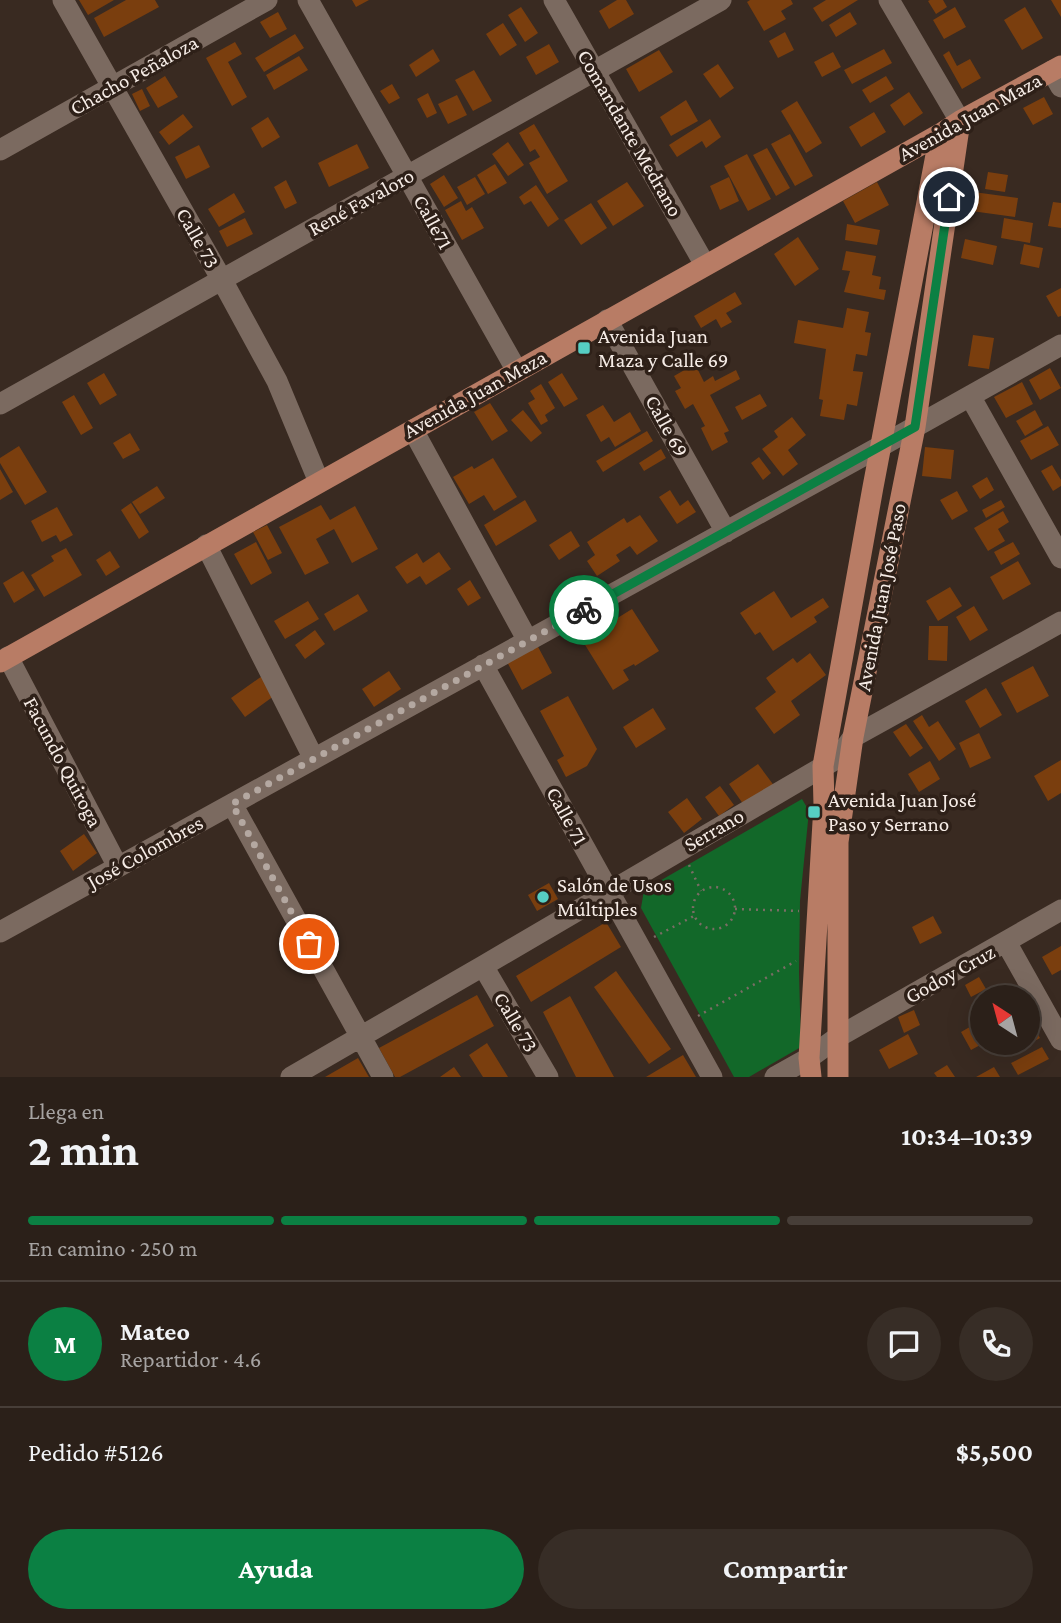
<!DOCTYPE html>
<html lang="es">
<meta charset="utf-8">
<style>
body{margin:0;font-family:"Crimson Pro",serif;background:#372d26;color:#f1f3f6;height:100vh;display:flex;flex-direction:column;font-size:26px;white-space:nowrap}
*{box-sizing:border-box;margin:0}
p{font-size:23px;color:#a6a3a2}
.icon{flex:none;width:38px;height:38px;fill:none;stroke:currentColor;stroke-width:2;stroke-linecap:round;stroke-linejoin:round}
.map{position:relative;height:1077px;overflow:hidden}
.details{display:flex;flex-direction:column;background:#2b2019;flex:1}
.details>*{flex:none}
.needle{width:46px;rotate:324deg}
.fabs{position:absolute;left:970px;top:985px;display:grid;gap:14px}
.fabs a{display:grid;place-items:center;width:70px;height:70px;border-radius:50%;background:#2b2019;box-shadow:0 7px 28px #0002,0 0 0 2px #473e38;font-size:35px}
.pin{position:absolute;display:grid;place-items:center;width:60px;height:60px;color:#fff;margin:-30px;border:4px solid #fff;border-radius:50%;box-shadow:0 2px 7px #0007}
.courier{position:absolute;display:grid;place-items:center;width:70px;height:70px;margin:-35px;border:5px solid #0b8043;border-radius:50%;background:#fff;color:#222;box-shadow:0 2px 9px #0007}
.summary em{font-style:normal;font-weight:700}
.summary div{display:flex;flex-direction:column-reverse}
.summary{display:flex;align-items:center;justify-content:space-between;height:119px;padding:0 28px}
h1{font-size:46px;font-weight:700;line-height:52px}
.bar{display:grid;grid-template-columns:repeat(4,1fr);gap:10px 7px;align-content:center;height:84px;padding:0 28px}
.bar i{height:9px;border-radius:5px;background:#473e38}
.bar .active{background:#0b8043}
.bar p{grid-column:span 4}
.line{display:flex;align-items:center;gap:18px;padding:0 28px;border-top:2px solid #473e38}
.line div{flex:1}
.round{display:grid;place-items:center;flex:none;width:74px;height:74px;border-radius:37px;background:#372d26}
.cta{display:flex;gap:14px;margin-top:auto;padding:14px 28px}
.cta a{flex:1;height:80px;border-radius:42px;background:#0b8043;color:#fff;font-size:28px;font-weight:700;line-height:80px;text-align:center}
.cta a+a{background:#372d26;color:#f1f3f6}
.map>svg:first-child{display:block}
</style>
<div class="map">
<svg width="1061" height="1077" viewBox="0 0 1061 1077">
<rect width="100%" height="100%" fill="#392a21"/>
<path fill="#126829" d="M 802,799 L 809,811 L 800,901 L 799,972 L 801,1047 L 749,1077 L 734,1077 L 641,908 L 644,890 Z"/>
<path fill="#7a3e0e" d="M 79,0 L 114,0 L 88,15 Z
M 126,0 L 155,0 L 159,7 L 104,37 L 94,18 Z
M 352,0 L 369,0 L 356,7 Z
M 617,0 L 626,0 L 634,14 L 609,29 L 599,11 Z
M 750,0 L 791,0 L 793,4 L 781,11 L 786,19 L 764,31 L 747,2 Z
M 826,0 L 858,0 L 822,22 L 813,8 Z
M 930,0 L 943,0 L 947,7 L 936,14 L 928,1 Z
M 1051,0 L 1061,0 L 1061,17 Z
M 521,7 L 538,33 L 525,42 L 508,15 Z
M 955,7 L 966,27 L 944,39 L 933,20 Z
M 1025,7 L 1043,38 L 1022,50 L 1004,20 Z
M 278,12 L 287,29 L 270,38 L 260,22 Z
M 850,12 L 857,24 L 836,37 L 829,25 Z
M 503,23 L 517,45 L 500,56 L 486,34 Z
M 785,32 L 794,50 L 778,58 L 769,41 Z
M 295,34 L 304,48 L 264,72 L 255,58 Z
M 235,42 L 242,54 L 228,62 L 247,97 L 232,106 L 206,58 Z
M 549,44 L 559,62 L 536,75 L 526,57 Z
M 433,49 L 440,61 L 416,77 L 409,65 Z
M 884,49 L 892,63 L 852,84 L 844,70 Z
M 659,50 L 673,72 L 639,92 L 626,69 Z
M 949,51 L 957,66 L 970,59 L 981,78 L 962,89 L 943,55 Z
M 833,52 L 841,67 L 822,77 L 814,62 Z
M 299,56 L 308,70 L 274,90 L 266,75 Z
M 718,64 L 734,88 L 720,98 L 703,74 Z
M 474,70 L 492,101 L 473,111 L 455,80 Z
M 165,76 L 178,97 L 158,108 L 146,88 Z
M 886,76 L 894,89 L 870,103 L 862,90 Z
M 392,84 L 400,98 L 389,104 L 380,91 Z
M 142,89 L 150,106 L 140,111 L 132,94 Z
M 909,92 L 923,113 L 904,126 L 890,105 Z
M 428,93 L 437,113 L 427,118 L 417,99 Z
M 457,95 L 467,115 L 448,124 L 438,104 Z
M 1044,97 L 1053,114 L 1033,125 L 1023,108 Z
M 686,100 L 698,121 L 671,136 L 660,117 Z
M 797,101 L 822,143 L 806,153 L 781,111 Z
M 874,112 L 886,132 L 861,147 L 849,127 Z
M 183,114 L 193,127 L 169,145 L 159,132 Z
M 268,117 L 280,137 L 262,148 L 251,128 Z
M 710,119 L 721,137 L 706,148 L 702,141 L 677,157 L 669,145 Z
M 534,124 L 568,181 L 547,194 L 529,163 L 540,157 L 535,149 L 530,152 L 519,133 Z
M 790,134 L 813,176 L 795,186 L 771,144 Z
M 508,142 L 524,165 L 508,176 L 492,154 Z
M 357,144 L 369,168 L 329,187 L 318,163 Z
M 199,145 L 210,167 L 186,179 L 175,157 Z
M 767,148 L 790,188 L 776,196 L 753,155 Z
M 747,154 L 771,199 L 748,211 L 724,166 Z
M 495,164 L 507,183 L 488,194 L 477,175 Z
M 988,172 L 1008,175 L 1005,192 L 985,189 Z
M 444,175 L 458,198 L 444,207 L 430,184 Z
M 475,177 L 485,194 L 467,205 L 457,187 Z
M 729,177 L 739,201 L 720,210 L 710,186 Z
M 286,180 L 297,203 L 285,209 L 274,187 Z
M 627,182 L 644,206 L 613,226 L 597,201 Z
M 877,182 L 889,205 L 855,223 L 843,201 Z
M 536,185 L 559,219 L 548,227 L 531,201 L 524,205 L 519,197 Z
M 966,191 L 1018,198 L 1015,217 L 964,210 Z
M 234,193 L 245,212 L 219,227 L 208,209 Z
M 461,201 L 466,211 L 472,207 L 484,228 L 462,240 L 445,210 Z
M 1053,202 L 1061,203 L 1061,228 L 1048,226 Z
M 591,203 L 607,228 L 581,245 L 564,220 Z
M 245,218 L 253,234 L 227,247 L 219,231 Z
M 1004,218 L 1033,223 L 1030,243 L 1001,238 Z
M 847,224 L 880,230 L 877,245 L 845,240 Z
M 798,237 L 819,269 L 795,286 L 774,254 Z
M 965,239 L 997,246 L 993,265 L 961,258 Z
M 1024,244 L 1043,248 L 1039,268 L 1020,264 Z
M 846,251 L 876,256 L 872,275 L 881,277 L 879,289 L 886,290 L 884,300 L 844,292 L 850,271 L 842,270 Z
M 1061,288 L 1061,316 L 1058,317 L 1046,296 Z
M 735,292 L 742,304 L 726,313 L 732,322 L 721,328 L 716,319 L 701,328 L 694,316 Z
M 847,308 L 869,312 L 865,332 L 871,333 L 867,356 L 856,354 L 853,371 L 863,372 L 857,406 L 847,404 L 844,420 L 820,416 L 823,400 L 819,399 L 826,349 L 794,343 L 798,320 L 843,328 Z
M 973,335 L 994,338 L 989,369 L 968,366 Z
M 695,364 L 704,382 L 713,376 L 715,381 L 736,370 L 740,379 L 710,395 L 729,431 L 724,433 L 728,442 L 712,451 L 701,428 L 705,426 L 693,404 L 685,409 L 675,391 L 681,388 L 674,376 Z
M 1050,368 L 1061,388 L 1040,400 L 1029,380 Z
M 104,373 L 117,395 L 100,405 L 87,383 Z
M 562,373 L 578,399 L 564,407 L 548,382 Z
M 1022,382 L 1033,404 L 1006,418 L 994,397 Z
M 541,384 L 555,408 L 545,415 L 548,421 L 541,425 L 528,403 L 535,399 L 530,391 Z
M 760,394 L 767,406 L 742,420 L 735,407 Z
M 74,395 L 93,428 L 81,435 L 62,402 Z
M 490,403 L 508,431 L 492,441 L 474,412 Z
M 603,405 L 614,422 L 630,412 L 641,431 L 615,447 L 609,437 L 601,442 L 586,415 Z
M 523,410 L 542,433 L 531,442 L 511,420 Z
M 1035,410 L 1043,425 L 1025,436 L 1016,421 Z
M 792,417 L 806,435 L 788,450 L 798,464 L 783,476 L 762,449 L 778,437 L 774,431 Z
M 1048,426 L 1059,445 L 1031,460 L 1020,441 Z
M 647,431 L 653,441 L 603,472 L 596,461 Z
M 130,433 L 140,450 L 123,459 L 113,443 Z
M 19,446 L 47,492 L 25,505 L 0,463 L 0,458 Z
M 925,447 L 954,450 L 951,479 L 922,476 Z
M 661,449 L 666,458 L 644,471 L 639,463 Z
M 759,457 L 771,473 L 763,480 L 751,463 Z
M 493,458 L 517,497 L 494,511 L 484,495 L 469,504 L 453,477 L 472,466 L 474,469 Z
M 1052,465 L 1061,480 L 1061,486 L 1053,491 L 1041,471 Z
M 0,469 L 13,492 L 0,500 Z
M 987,477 L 994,490 L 980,499 L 972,486 Z
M 157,486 L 165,498 L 140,514 L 132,502 Z
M 670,490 L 680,506 L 688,500 L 696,512 L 677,524 L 659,497 Z
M 957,491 L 968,511 L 952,520 L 940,500 Z
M 525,500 L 537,521 L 496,546 L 484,525 Z
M 1001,500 L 1005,507 L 986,518 L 982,510 Z
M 131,503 L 149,532 L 139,539 L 121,510 Z
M 321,505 L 330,520 L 355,506 L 378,549 L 352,563 L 334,529 L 316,539 L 329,563 L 305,575 L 279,527 Z
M 57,507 L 73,535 L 60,542 L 56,535 L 42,542 L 31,521 Z
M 1003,511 L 1009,522 L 998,529 L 1005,541 L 988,551 L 974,528 Z
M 640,515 L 658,541 L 637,555 L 630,546 L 616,555 L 620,561 L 597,576 L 587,561 L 595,555 L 587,542 L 624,518 L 627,523 Z
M 267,525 L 282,553 L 268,560 L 253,532 Z
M 571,531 L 580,546 L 559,560 L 549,545 Z
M 256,542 L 272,573 L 251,585 L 234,554 Z
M 1013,542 L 1020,554 L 1001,565 L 994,552 Z
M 66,548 L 82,575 L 44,597 L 31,575 L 54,561 L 51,556 Z
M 110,551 L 120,567 L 106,576 L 96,560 Z
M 439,552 L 451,569 L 426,585 L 420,576 L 407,584 L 395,567 L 417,553 L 423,563 Z
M 1018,561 L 1031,584 L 1003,600 L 990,577 Z
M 23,571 L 35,590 L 14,603 L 3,583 Z
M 470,580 L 481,598 L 468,606 L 457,589 Z
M 950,587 L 962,606 L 938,621 L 926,601 Z
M 774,591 L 791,618 L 823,598 L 829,607 L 814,617 L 817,622 L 773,651 L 760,632 L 755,635 L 740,613 Z
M 358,594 L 368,611 L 334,631 L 324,614 Z
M 308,601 L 319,619 L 285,639 L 274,621 Z
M 974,606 L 988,630 L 970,641 L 956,617 Z
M 632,609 L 659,651 L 635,666 L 634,664 L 623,670 L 629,680 L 613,690 L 582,640 Z
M 929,626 L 948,626 L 947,661 L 928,660 Z
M 315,630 L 325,644 L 305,659 L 295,645 Z
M 536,643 L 552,673 L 522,690 L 506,660 Z
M 810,653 L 826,675 L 791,701 L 800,715 L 774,734 L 755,708 L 776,692 L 766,678 L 793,658 L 797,663 Z
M 1033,666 L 1049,696 L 1017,713 L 1001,683 Z
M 389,671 L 401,689 L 374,707 L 362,689 Z
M 265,674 L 278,693 L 245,717 L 231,698 Z
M 986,688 L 1002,715 L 980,728 L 965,701 Z
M 568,696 L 597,749 L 587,766 L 566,777 L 557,760 L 564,756 L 540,711 Z
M 653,708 L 666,729 L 636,748 L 623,727 Z
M 922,715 L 929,727 L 938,721 L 956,749 L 939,761 L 913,721 Z
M 906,724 L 923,748 L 910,757 L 893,732 Z
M 979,733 L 991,758 L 970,768 L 959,743 Z
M 1061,760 L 1061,793 L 1048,801 L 1034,776 Z
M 930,761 L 940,779 L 919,792 L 908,774 Z
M 758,764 L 775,787 L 746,808 L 729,784 Z
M 720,786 L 734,805 L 719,816 L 705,797 Z
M 687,798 L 702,819 L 684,833 L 668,812 Z
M 84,834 L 97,853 L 73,871 L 60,851 Z
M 549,883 L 558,899 L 537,911 L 528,895 Z
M 933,916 L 942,933 L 920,944 L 912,927 Z
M 606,922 L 621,947 L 531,1002 L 516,976 Z
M 1061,946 L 1061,970 L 1052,975 L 1042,957 Z
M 616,971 L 671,1049 L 649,1064 L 594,987 Z
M 979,977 L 986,989 L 971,997 L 965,985 Z
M 477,995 L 494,1026 L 400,1077 L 395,1077 L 379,1048 Z
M 570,996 L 614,1077 L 576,1077 L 543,1012 Z
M 914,1010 L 920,1025 L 904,1033 L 898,1017 Z
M 1027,1016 L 1040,1038 L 1009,1055 L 1002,1043 L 1027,1043 Z
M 982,1020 L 982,1044 L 971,1050 L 961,1032 Z
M 908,1034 L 918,1054 L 889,1069 L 879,1050 Z
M 487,1043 L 508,1077 L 483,1077 L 469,1055 Z
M 1042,1047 L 1049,1059 L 1018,1075 L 1011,1063 Z
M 683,1055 L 696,1077 L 646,1077 Z
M 358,1058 L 369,1077 L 325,1077 Z
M 947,1065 L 955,1077 L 937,1077 L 934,1073 Z
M 454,1067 L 461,1077 L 440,1077 Z
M 994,1067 L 1000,1077 L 976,1077 Z"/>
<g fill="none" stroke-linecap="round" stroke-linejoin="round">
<path stroke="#7a6d65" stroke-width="2.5" stroke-dasharray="2 5" stroke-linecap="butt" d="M 689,865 L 701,891
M693 908a21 21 0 1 1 42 0a21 21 0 1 1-42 0Z
M 735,909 L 799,911
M 654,937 L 694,916
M 698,1016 L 796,961"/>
<path stroke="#7b6a60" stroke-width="21" d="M 63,0 L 222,280 L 277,381 L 319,482
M 308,0 L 517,371
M 554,0 L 705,265
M 889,0 L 960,121
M 1052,71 L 1061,87
M 0,150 L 267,0
M 607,320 L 726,532
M 970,396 L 1061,558
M 0,404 L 721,0
M 413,430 L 528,641
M 206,545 L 314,759
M 8,657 L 118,867
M 483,665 L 712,1077
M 232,804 L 383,1077
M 0,932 L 881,446 L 1061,345
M 1006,942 L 1061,1040
M 483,966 L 548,1077
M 291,1077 L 483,966 L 838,758 L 853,737 L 1061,622
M 775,1077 L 809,1058 L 838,1037 L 1061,910"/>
<path stroke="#b87c65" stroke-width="21" d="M 0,662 L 940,134 L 960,121 L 1061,66
M 811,1077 L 809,1058 L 824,805 L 823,766 L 873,487 L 940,134
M 838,1077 L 838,842 L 853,737 L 915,427 L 960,121"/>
</g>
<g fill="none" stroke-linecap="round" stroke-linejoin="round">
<path stroke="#b4a8a1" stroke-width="7" stroke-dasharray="0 12.6" d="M 309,944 L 232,804 L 584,610"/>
<path stroke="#0b8043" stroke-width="9" d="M 584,610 L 915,427 L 949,197"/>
</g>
<g fill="#56cec3" stroke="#2e2018" stroke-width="2.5">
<rect x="577" y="341" width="14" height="14" rx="3.5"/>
<rect x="807" y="805" width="14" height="14" rx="3.5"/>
<circle cx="543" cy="897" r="7"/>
</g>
<g text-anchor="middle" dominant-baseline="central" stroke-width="7" stroke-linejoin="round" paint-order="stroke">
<g font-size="21" fill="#f6ece6" stroke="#2e2018">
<text transform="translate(134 75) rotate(-29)">Chacho Peñaloza</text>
<text transform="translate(970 117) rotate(-29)">Avenida Juan Maza</text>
<text transform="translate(630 133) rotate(60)">Comandante Medrano</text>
<text transform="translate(361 202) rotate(-29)">René Favaloro</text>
<text transform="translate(433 222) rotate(61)">Calle71</text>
<text transform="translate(198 238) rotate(60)">Calle 73</text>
<text transform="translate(475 394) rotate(-29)">Avenida Juan Maza</text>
<text transform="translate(667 426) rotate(61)">Calle 69</text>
<text transform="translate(881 597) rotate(-79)">Avenida Juan José Paso</text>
<text transform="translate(63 762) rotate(62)">Facundo Quiroga</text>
<text transform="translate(567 816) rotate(61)">Calle 71</text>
<text transform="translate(714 830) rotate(-30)">Serrano</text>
<text transform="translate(145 852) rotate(-29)">José Colombres</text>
<text transform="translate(950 974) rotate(-29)">Godoy Cruz</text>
<text transform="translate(516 1022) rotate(59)">Calle 73</text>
</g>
<g font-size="21" fill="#f6ece6" stroke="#2e2018" text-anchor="start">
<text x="598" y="336">Avenida Juan<tspan x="598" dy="24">Maza y Calle 69</tspan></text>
<text x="828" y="800">Avenida Juan José<tspan x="828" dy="24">Paso y Serrano</tspan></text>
<text x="557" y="885">Salón de Usos<tspan x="557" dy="24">Múltiples</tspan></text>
</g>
</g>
</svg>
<div class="fabs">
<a><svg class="needle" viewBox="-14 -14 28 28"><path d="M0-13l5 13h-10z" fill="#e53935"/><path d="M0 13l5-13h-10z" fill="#a6a3a2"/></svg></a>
</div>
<div class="pin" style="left:309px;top:944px;background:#ea580c"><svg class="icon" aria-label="bag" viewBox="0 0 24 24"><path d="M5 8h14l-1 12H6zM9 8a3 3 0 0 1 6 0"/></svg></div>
<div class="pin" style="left:949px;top:197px;background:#1f2937"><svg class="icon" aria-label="home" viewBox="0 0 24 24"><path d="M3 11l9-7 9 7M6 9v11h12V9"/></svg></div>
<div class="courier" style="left:584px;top:610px"><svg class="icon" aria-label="bike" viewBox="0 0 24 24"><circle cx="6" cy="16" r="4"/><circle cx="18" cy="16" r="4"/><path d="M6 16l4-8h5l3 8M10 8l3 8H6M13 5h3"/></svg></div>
</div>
<section class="details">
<div class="summary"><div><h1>2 min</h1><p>Llega en</p></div><em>10:34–10:39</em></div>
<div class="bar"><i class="active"></i><i class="active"></i><i class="active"></i><i></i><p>En camino · 250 m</p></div>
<div class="line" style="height:126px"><b class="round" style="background:#0b8043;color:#fff">M</b><div><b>Mateo</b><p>Repartidor · 4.6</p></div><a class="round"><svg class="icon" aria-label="chat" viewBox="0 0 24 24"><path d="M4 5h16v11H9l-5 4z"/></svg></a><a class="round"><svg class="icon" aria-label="phone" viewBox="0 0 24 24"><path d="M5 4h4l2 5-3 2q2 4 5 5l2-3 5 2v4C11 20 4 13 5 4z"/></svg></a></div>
<div class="line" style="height:91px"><div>Pedido #5126</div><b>$5,500</b></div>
<div class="cta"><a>Ayuda</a><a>Compartir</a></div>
</section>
